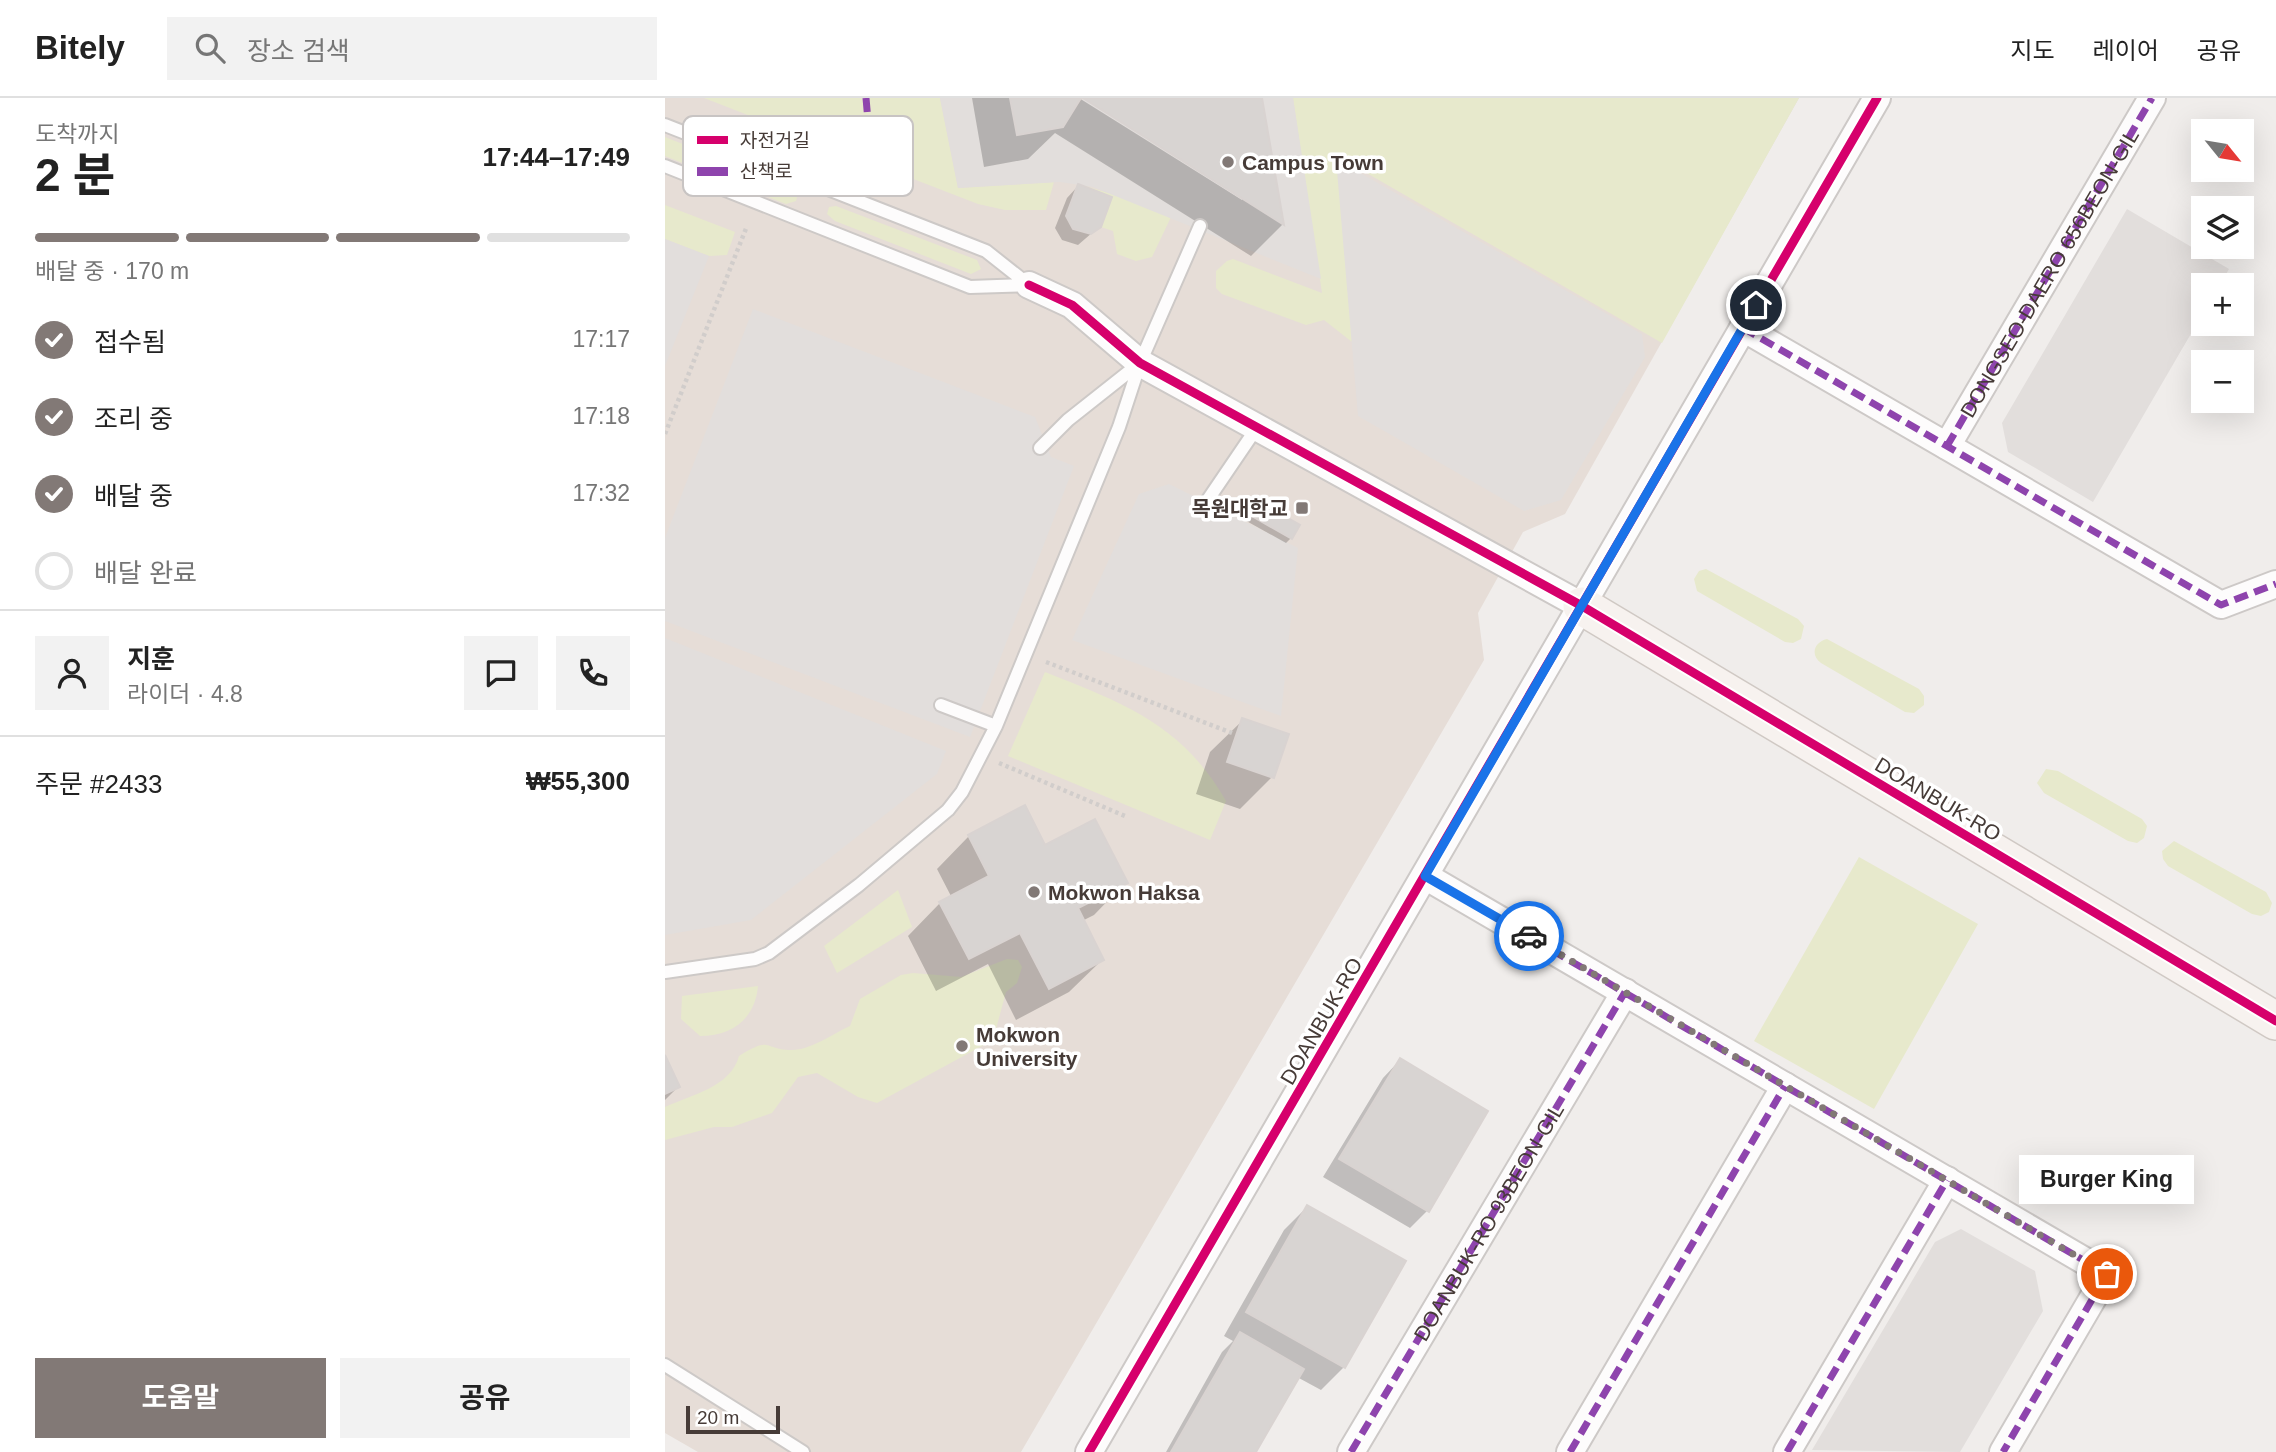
<!DOCTYPE html>
<html lang="ko">
<meta charset="utf-8">
<style>
body{margin:0;font-family:Arial,"Noto Sans KR",sans-serif;background:#f2f2f2;color:#222;height:100vh;display:flex;flex-direction:column;font-size:26px;white-space:nowrap}
*{box-sizing:border-box;margin:0}
p{font-size:23px;color:#767676}
.icon{flex:none;width:38px;height:38px;fill:none;stroke:currentColor;stroke-width:2;stroke-linecap:round;stroke-linejoin:round}
.map{position:relative;flex:1;overflow:hidden}
.sheet{display:flex;flex-direction:column;background:#fff;width:665px}
.sheet>*{flex:none}
.needle{width:46px;rotate:120deg}
.controls{position:absolute;left:1526px;top:21px;display:grid;gap:14px}
.controls a{display:grid;place-items:center;width:63px;height:63px;border-radius:0px;background:#fff;box-shadow:0 7px 28px #0002;font-size:35px}
.scale{position:absolute;left:21px;bottom:18px;width:94px;box-sizing:border-box;padding-left:7px;border:4px solid #463b37;border-top:0;font-size:19px;line-height:24px;white-space:nowrap;color:#463b37;-webkit-text-stroke:5px #fff;paint-order:stroke}
.pin{position:absolute;display:grid;place-items:center;width:60px;height:60px;color:#fff;margin:-30px;border:4px solid #fff;border-radius:50%;box-shadow:0 2px 7px #0007}
.courier{position:absolute;display:grid;place-items:center;width:70px;height:70px;margin:-35px;border:5px solid #1a73e8;border-radius:50%;background:#fff;color:#222;box-shadow:0 2px 9px #0007}
.bubble{position:absolute;height:49px;border-radius:0px;background:#fff;box-shadow:0 7px 28px #0002;font-size:23px;font-weight:700;line-height:49px;text-align:center}
.summary em{font-style:normal;font-weight:700}
.summary div{display:flex;flex-direction:column-reverse}
.summary{display:flex;align-items:center;justify-content:space-between;height:119px;padding:0 35px}
h1{font-size:46px;font-weight:700;line-height:52px}
.bar{display:grid;grid-template-columns:repeat(4,1fr);gap:10px 7px;align-content:center;height:84px;padding:0 35px}
.bar i{height:9px;border-radius:5px;background:#e0e0e0}
.bar .active{background:#827976}
.bar p{grid-column:span 4}
.line{display:flex;align-items:center;gap:18px;padding:0 35px;border-top:2px solid #e0e0e0}
.line div{flex:1}
.round{display:grid;place-items:center;flex:none;width:74px;height:74px;border-radius:0px;background:#f2f2f2}
ol{padding:0 35px;list-style:none}
li{display:flex;align-items:center;gap:21px;height:77px}
li p{margin-inline-start:auto}
li .icon{padding:7px;border-radius:50%;background:#827976;color:#fff;stroke-width:4}
li:last-child{color:#767676}
li i{width:38px;height:38px;border:4px solid #e0e0e0;border-radius:50%}
.action{display:flex;gap:14px;margin-top:auto;padding:14px 35px}
.action a{flex:1;height:80px;border-radius:0px;background:#827976;color:#fff;font-size:28px;font-weight:700;line-height:80px;text-align:center}
.action a+a{background:#f2f2f2;color:#222}
header{display:flex;align-items:center;gap:42px;box-sizing:border-box;height:98px;padding:0 35px;background:#fff;border-bottom:2px solid #e0e0e0}
header strong{font-size:33px}
nav{display:flex;gap:38px;margin-inline-start:auto;font-size:24px}
.search{width:490px;height:63px;background:#f2f2f2;display:flex;align-items:center;gap:18px;box-sizing:border-box;padding:0 24px;border-radius:0px;color:#767676;font-size:26px}
main{display:flex;flex:1;min-height:0}
.map>svg:first-child{display:block}
</style>
<header>
<strong>Bitely</strong>
<div class="search"><svg class="icon" aria-label="search" viewBox="0 0 24 24"><circle cx="10" cy="10" r="6"/><path d="M15 15l6 6"/></svg>장소 검색</div>
<nav><a>지도</a><a>레이어</a><a>공유</a></nav>
</header>
<main>
<section class="sheet">
<div class="summary"><div><h1>2 분</h1><p>도착까지</p></div><em>17:44–17:49</em></div>
<div class="bar"><i class="active"></i><i class="active"></i><i class="active"></i><i></i><p>배달 중 · 170 m</p></div>
<ol>
<li><svg class="icon" aria-label="check" viewBox="0 0 24 24"><path d="M5 12l5 5 9-10"/></svg>접수됨<p>17:17</p></li>
<li><svg class="icon" aria-label="check" viewBox="0 0 24 24"><path d="M5 12l5 5 9-10"/></svg>조리 중<p>17:18</p></li>
<li><svg class="icon" aria-label="check" viewBox="0 0 24 24"><path d="M5 12l5 5 9-10"/></svg>배달 중<p>17:32</p></li>
<li><i></i>배달 완료</li>
</ol>
<div class="line" style="height:126px"><a class="round"><svg class="icon" aria-label="person" viewBox="0 0 24 24"><circle cx="12" cy="8" r="4"/><path d="M4 21q1-7 8-7t8 7"/></svg></a><div><b>지훈</b><p>라이더 · 4.8</p></div><a class="round"><svg class="icon" aria-label="chat" viewBox="0 0 24 24"><path d="M4 5h16v11H9l-5 4z"/></svg></a><a class="round"><svg class="icon" aria-label="phone" viewBox="0 0 24 24"><path d="M5 4h4l2 5-3 2q2 4 5 5l2-3 5 2v4C11 20 4 13 5 4z"/></svg></a></div>
<div class="line" style="height:91px"><div>주문 #2433</div><b>₩55,300</b></div>
<div class="action"><a>도움말</a><a>공유</a></div>
</section>
<div class="map">
<svg width="1611" height="1354" viewBox="0 0 1611 1354">
<rect width="100%" height="100%" fill="#f0edeb"/>
<path fill="#e6ddd7" d="M 0,0 L 1134,0 L 900,416 L 858,434 L 813,515 L 819,562 L 356,1354 L 33,1354 L 0,1335 Z"/>
<path fill="#e7e9cc" d="M 39,0 L 275,0 L 293,90 L 389,84 L 381,112 L 340,112 L 313,106 Z
M 628,0 L 1134,0 L 997,245 L 672,58 L 687,244 L 659,222 L 641,227 L 557,196 L 551,190 L 551,173 L 562,163 L 568,161 L 657,195 Z
M 0,39 L 127,89 L 133,96 L 131,103 L 121,106 L 0,58 Z
M 413,86 L 468,102 L 506,119 L 487,159 L 471,163 L 452,156 L 448,133 L 436,129 L 447,99 Z
M 0,107 L 70,134 L 62,157 L 44,158 L 0,141 Z
M 171,108 L 312,162 L 316,171 L 306,176 L 170,123 L 162,116 L 164,109 Z
M 1041,471 L 1133,521 L 1139,528 L 1136,541 L 1128,545 L 1120,544 L 1032,493 L 1029,481 L 1034,473 Z
M 1162,541 L 1254,591 L 1259,598 L 1259,607 L 1249,615 L 1240,614 L 1156,565 C 1145,557 1149,544 1162,541 Z
M 380,574 C 458,605 517,626 561,703 L 545,742 L 343,658 Z
M 1381,671 L 1393,673 L 1477,721 L 1482,728 L 1479,740 L 1472,745 L 1463,743 L 1379,695 L 1372,685 Z
M 1509,743 L 1601,794 L 1607,805 L 1604,814 L 1596,818 L 1587,816 L 1503,768 L 1498,761 L 1497,753 Z
M 1194,759 L 1313,826 L 1209,1011 L 1089,943 Z
M 233,792 L 247,829 L 172,875 L 159,848 Z
M 342,861 L 353,862 L 357,869 L 352,885 L 341,894 L 328,942 L 212,1005 L 193,999 L 152,975 L 133,979 L 107,1015 L 67,1029 L 49,1029 L 0,1042 L 0,1009 C 26,997 66,989 74,958 C 108,937 97,952 127,952 C 146,952 169,935 185,928 L 195,901 L 236,877 L 248,875 L 296,879 Z
M 93,888 C 90,921 67,938 35,938 L 16,921 L 17,898 Z"/>
<path fill="#e2dedc" d="M 275,0 L 345,0 L 352,37 L 398,29 L 418,0 L 619,127 L 597,0 L 628,0 L 656,181 L 428,89 L 395,84 L 293,90 Z
M 671,61 L 977,236 L 980,259 L 896,402 L 859,413 L 693,318 Z
M 1462,111 L 1564,171 L 1555,187 L 1538,187 L 1538,215 L 1428,404 L 1343,354 L 1337,325 Z
M 0,141 L 44,158 L 0,268 Z
M 88,211 L 370,319 L 386,359 L 409,368 L 305,639 L 0,523 L 0,440 Z
M 504,386 L 633,450 L 616,618 L 407,542 L 474,396 Z
M 0,540 L 281,653 L 272,676 L 86,822 L 0,837 Z
M 1296,1131 L 1370,1173 L 1378,1213 L 1295,1354 L 1147,1352 L 1270,1144 Z"/>
<path fill="#0003" d="M 307,0 L 414,0 L 577,102 L 577,98 L 421,0 L 595,0 L 617,127 L 586,158 L 390,35 L 363,61 L 319,69 Z
M 413,88 L 435,128 L 413,147 L 397,142 L 390,130 L 402,100 Z
M 587,402 L 626,440 L 621,445 L 576,420 Z
M 578,622 L 607,679 L 575,711 L 531,696 L 545,654 Z
M 304,738 L 379,749 L 461,784 L 429,817 L 417,823 L 437,862 L 404,894 L 351,922 L 323,866 L 271,893 L 243,838 L 275,805 L 287,800 L 272,771 Z
M 0,961 L 13,989 L 0,1002 Z
M 735,962 L 821,1013 L 762,1113 L 745,1130 L 658,1079 L 718,980 Z
M 642,1109 L 738,1164 L 679,1269 L 656,1292 L 632,1279 L 589,1354 L 501,1354 L 557,1254 L 568,1243 L 559,1238 L 619,1132 Z"/>
<path fill="#d8d4d2" stroke="#d9d3d1" stroke-width="2" d="M 345,0 L 416,0 L 398,29 L 352,37 Z
M 418,0 L 597,0 L 619,127 Z
M 413,86 L 447,99 L 436,129 L 426,136 L 408,131 L 401,118 Z
M 587,400 L 635,427 L 627,441 L 580,414 Z
M 577,620 L 624,636 L 609,680 L 562,664 Z
M 360,707 L 380,747 L 430,721 L 463,785 L 413,810 L 439,862 L 384,891 L 355,835 L 304,861 L 274,804 L 324,778 L 303,737 Z
M 0,957 L 15,989 L 0,996 Z
M 735,960 L 823,1013 L 764,1114 L 674,1061 Z
M 642,1107 L 741,1163 L 680,1270 L 581,1214 Z
M 575,1234 L 639,1271 L 591,1354 L 506,1354 Z"/>
<g fill="none" stroke-linecap="round" stroke-linejoin="round">
<g stroke="#cdc9c7" stroke-width="16">
<path id="lane" d="M 0,27 L 321,153 L 364,187
M 0,68 L 305,189 L 364,187
M 375,350 L 403,322 L 475,265
M 540,406 L 593,328
M 276,607 L 331,628
M 0,874 L 90,861 L 104,855 L 194,787 L 283,712 L 297,694 L 331,628 L 454,329 L 475,265 L 535,128
M 0,1267 L 138,1354"/>
</g>
<g stroke="#cdc9c7" stroke-width="30">
<g id="street">
<path d="M 364,187 L 407,207 L 475,265 L 917,508"/>
<path d="M 1078,230 L 1556,507 L 1611,486"/>
<path id="s1" d="M 1282,348 L 1487,0"/>
<path d="M 760,778 L 1442,1176 L 1338,1354"/>
<path d="M 424,1354 L 1212,0"/>
<path id="s2" d="M 686,1354 L 960,894"/>
<path d="M 905,1354 L 1120,988"/>
<path d="M 1122,1354 L 1282,1082"/>
</g>
</g>
<g stroke="#d0c9c4" stroke-width="40">
<path id="secondary" d="M 917,508 L 1611,923"/>
</g>
<path stroke="#d1cdcb" stroke-width="4.5" stroke-dasharray="3.5 3.5" stroke-linecap="butt" d="M 0,336 L 82,128
M 381,564 L 567,635
M 334,665 L 460,718"/>
<use href="#lane" stroke="#fdfcfc" stroke-width="12"/>
<use href="#street" stroke="#fdfcfc" stroke-width="26"/>
<use href="#secondary" stroke="#f7f2ef" stroke-width="37"/>
<path stroke="#8e44ad" stroke-width="7" stroke-dasharray="14 7" stroke-linecap="butt" d="M 201,0 L 203,23 L 211,54
M 1078,230 L 1556,507 L 1611,486
M 1282,348 L 1487,0
M 760,778 L 1442,1176 L 1338,1354
M 686,1354 L 960,894
M 905,1354 L 1120,988
M 1122,1354 L 1282,1082"/>
<g stroke="#fff" stroke-width="13">
<path id="cycleway" d="M 364,187 L 407,207 L 475,265 L 917,508 L 1611,923
M 424,1354 L 1212,0"/>
</g>
<use href="#cycleway" stroke="#d6006c" stroke-width="9"/>
</g>
<g fill="none" stroke-linecap="round" stroke-linejoin="round">
<path stroke="#827976" stroke-width="7" stroke-dasharray="0 12.6" d="M 864,838 L 1442,1176"/>
<path stroke="#1a73e8" stroke-width="9" d="M 864,838 L 760,778 L 1091,207"/>
</g>
<g fill="#827976" stroke="#fff" stroke-width="2.5">
<circle cx="563" cy="64" r="7"/>
<rect x="630" y="403" width="14" height="14" rx="3.5"/>
<circle cx="369" cy="794" r="7"/>
<circle cx="297" cy="948" r="7"/>
</g>
<g text-anchor="middle" dominant-baseline="central" stroke-width="7" stroke-linejoin="round" paint-order="stroke">
<g font-size="21" font-weight="bold" fill="#463b37" stroke="#fff" text-anchor="start">
<text x="577" y="64">Campus Town</text>
<text x="623" y="410" text-anchor="end">목원대학교</text>
<text x="383" y="794">Mokwon Haksa</text>
<text x="311" y="936">Mokwon<tspan x="311" dy="24">University</tspan></text>
</g>
<g font-size="21" fill="#463b37" stroke="#fff">
<text stroke="none"><textPath href="#s1" startOffset="201">DONGSEO-DAERO 656BEON-GIL</textPath></text>
<text transform="translate(1273 701) rotate(31)">DOANBUK-RO</text>
<text transform="translate(656 923) rotate(-60)">DOANBUK-RO</text>
<text stroke="none"><textPath href="#s2" startOffset="268">DOANBUK-RO 93BEON-GIL</textPath></text>
</g>
</g>
<rect x="18" y="18" width="230" height="80" rx="10" fill="#fff" stroke="#c8c4c3" stroke-width="2"/>
<rect x="32" y="38" width="31" height="8" fill="#d6006c"/>
<rect x="32" y="69" width="31" height="9" fill="#8e44ad"/>
<g font-size="19" fill="#463b37">
<text x="75" y="49">자전거길</text>
<text x="75" y="80">산책로</text>
</g>
</svg>
<div class="controls">
<a><svg class="needle" viewBox="-14 -14 28 28"><path d="M0-13l5 13h-10z" fill="#e53935"/><path d="M0 13l5-13h-10z" fill="#767676"/></svg></a>
<a><svg class="icon" aria-label="layers" viewBox="0 0 24 24"><path d="M12 4l9 5-9 5-9-5zM3 14l9 5 9-5"/></svg></a>
<a>+</a>
<a>−</a>
</div>
<div class="scale">20 m</div>
<div class="pin" style="left:1442px;top:1176px;background:#ea580c"><svg class="icon" aria-label="bag" viewBox="0 0 24 24"><path d="M5 8h14l-1 12H6zM9 8a3 3 0 0 1 6 0"/></svg></div>
<div class="pin" style="left:1091px;top:207px;background:#1f2937"><svg class="icon" aria-label="home" viewBox="0 0 24 24"><path d="M3 11l9-7 9 7M6 9v11h12V9"/></svg></div>
<div class="courier" style="left:864px;top:838px"><svg class="icon" aria-label="car" viewBox="0 0 24 24"><path d="M5 17H2v-5l4-1 3-4h7l3 4 3 1v5h-3M9 17h6M6 11h13"/><circle cx="7" cy="17" r="2"/><circle cx="17" cy="17" r="2"/></svg></div>
<div class="bubble" style="left:1354px;top:1057px;width:175px">Burger King</div>
</div>
</main>
